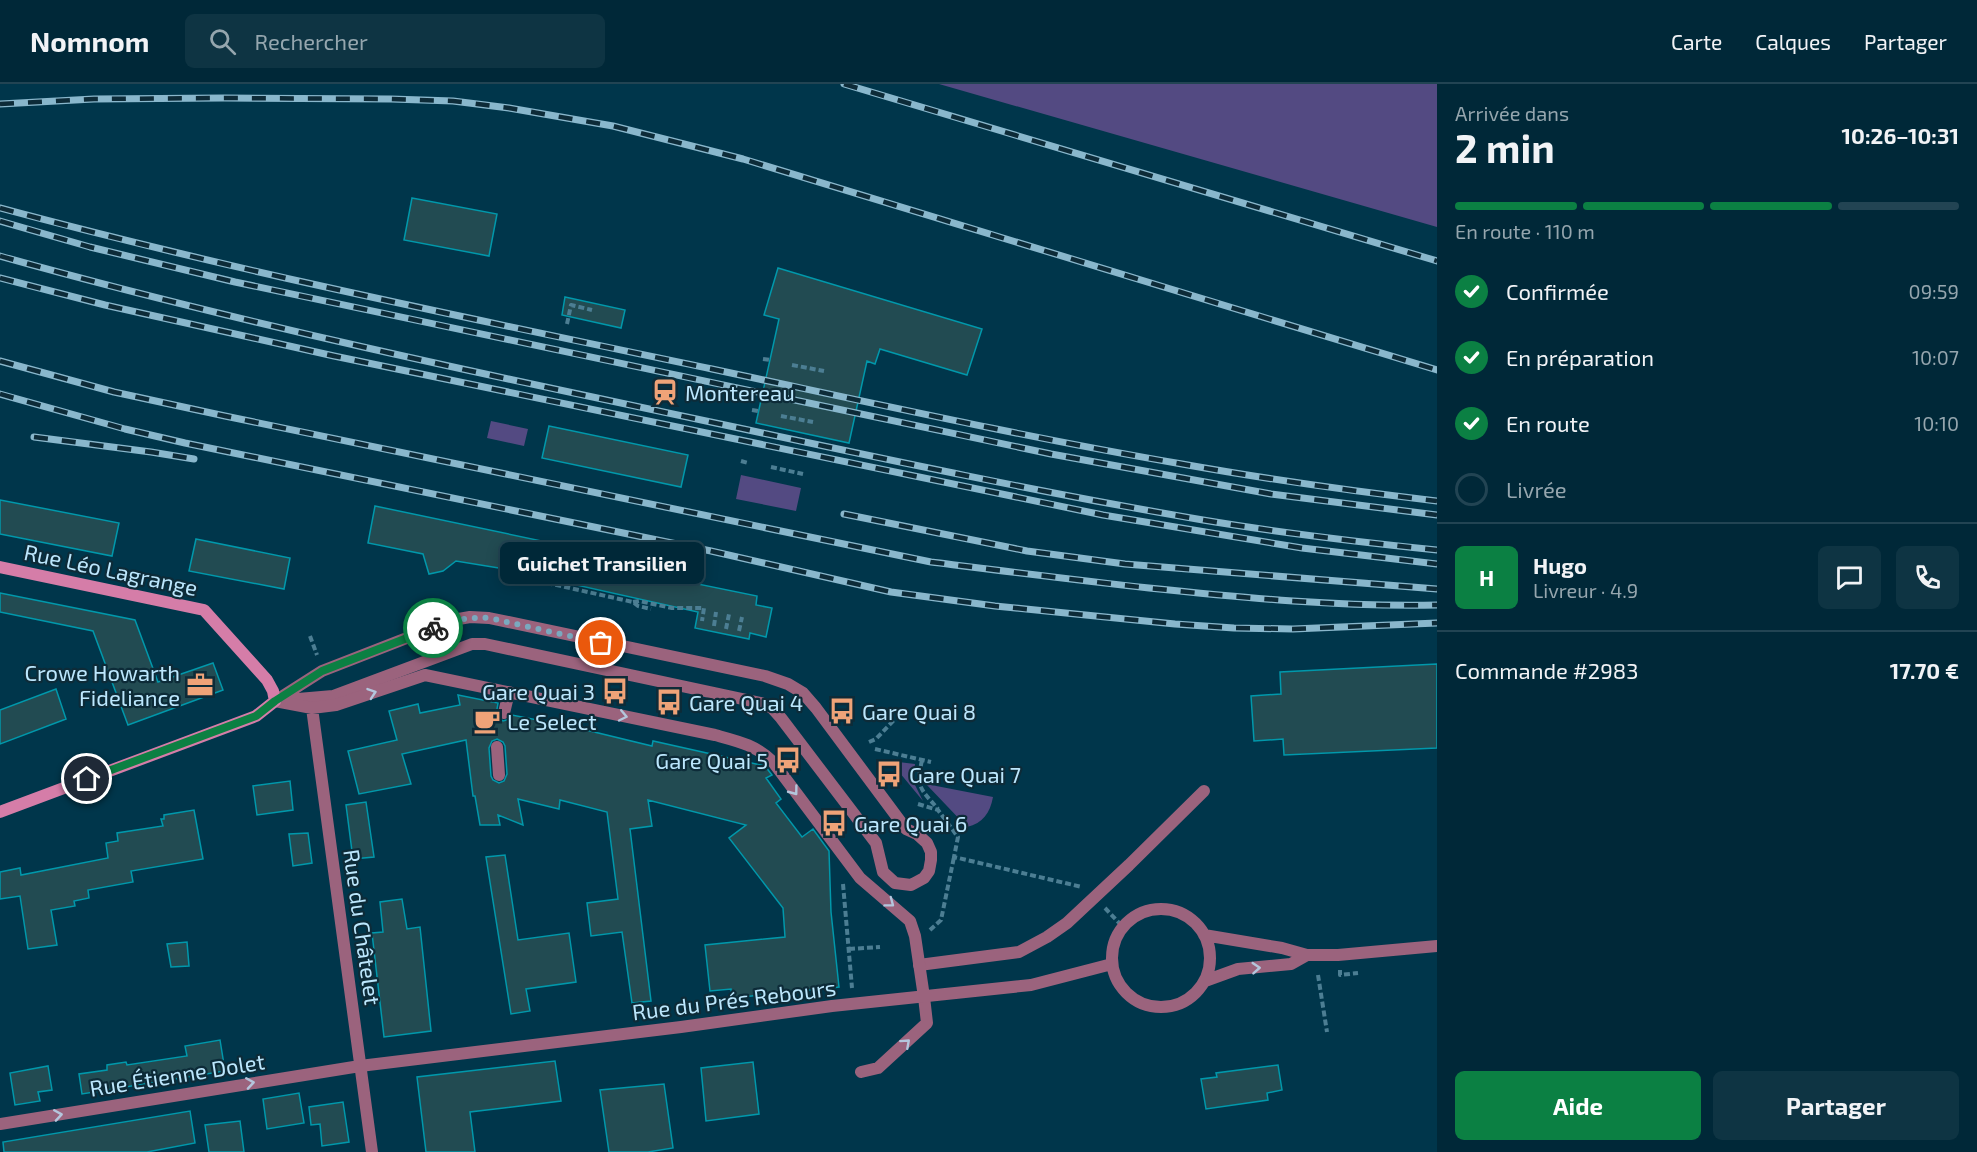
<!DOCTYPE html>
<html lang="fr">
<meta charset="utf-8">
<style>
body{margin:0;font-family:"Exo 2",sans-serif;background:#0e3443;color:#f1f3f6;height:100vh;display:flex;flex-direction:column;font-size:22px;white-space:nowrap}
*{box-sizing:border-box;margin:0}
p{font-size:20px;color:#95a6ae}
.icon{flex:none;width:33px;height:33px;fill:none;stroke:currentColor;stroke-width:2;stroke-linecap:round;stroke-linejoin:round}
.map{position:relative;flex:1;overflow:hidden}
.drawer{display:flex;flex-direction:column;background:#002838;width:540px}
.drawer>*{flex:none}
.pin{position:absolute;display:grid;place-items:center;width:51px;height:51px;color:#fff;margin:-26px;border:3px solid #fff;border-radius:50%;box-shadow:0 2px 6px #0007}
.courier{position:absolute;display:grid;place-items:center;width:60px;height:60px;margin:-30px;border:4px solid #0b8043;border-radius:50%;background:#fff;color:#222;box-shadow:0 2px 8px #0007}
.bubble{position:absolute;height:42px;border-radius:9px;background:#002838;box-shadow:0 3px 15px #0003,0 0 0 2px #224453;font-size:20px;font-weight:700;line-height:42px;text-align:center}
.summary em{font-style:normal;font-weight:700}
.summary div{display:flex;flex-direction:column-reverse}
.summary{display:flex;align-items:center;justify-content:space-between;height:102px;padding:0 18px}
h1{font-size:39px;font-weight:700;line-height:45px}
.bar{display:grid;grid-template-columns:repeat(4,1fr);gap:9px 6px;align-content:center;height:72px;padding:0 18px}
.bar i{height:8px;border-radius:4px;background:#224453}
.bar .selected{background:#0b8043}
.bar p{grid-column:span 4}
.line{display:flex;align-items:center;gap:15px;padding:0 18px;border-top:2px solid #224453}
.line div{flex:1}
.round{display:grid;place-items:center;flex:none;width:63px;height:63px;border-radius:9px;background:#0e3443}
ol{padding:0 18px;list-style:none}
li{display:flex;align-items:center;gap:18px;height:66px}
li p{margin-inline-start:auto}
li .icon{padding:6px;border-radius:50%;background:#0b8043;color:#fff;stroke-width:4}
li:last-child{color:#95a6ae}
li i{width:33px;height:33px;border:3px solid #224453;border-radius:50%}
.cta{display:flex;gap:12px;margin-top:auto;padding:12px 18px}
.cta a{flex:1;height:69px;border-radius:9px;background:#0b8043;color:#fff;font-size:24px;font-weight:700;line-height:69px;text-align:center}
.cta a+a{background:#0e3443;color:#f1f3f6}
header{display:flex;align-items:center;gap:36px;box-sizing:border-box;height:84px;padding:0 30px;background:#002838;border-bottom:2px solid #224453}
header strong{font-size:28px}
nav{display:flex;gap:33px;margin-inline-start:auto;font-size:21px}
.search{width:420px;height:54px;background:#0e3443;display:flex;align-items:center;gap:15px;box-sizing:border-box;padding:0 21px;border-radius:9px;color:#95a6ae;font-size:22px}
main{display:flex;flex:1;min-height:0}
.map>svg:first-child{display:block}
</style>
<header>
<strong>Nomnom</strong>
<div class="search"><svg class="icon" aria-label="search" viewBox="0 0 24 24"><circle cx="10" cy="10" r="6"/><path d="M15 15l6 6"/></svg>Rechercher</div>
<nav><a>Carte</a><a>Calques</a><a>Partager</a></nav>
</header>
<main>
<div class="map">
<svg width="1437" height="1068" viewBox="0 0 1437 1068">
<rect width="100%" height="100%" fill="#00364b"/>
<path fill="#534a82" d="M 939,0 L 1437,0 L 1437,143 Z
M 491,337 L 528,345 L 524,362 L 487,354 Z
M 741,391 L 801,404 L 796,427 L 736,415 Z
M 890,677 L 915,680 L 913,697 L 923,717 Z
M 926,700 L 993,713 C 990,729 983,739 967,743 Z"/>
<path fill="#224b52" stroke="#0198ab" stroke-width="1.5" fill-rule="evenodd" d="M 412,114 L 497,130 L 489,172 L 404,156 Z
M 778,184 L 982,245 L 967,291 L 880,265 L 875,280 L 867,277 L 849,359 L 756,339 L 779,235 L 764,231 Z
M 565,213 L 625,226 L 621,244 L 562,231 Z
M 549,342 L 688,371 L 681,403 L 542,374 Z
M 0,416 L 119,439 L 112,472 L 0,450 Z
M 375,422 L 680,486 L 678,496 L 757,512 L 756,521 L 772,524 L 766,553 L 750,549 L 749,555 L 695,544 L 698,528 L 505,485 L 456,477 L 443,487 L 429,490 L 423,470 L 368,459 Z
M 196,455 L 290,474 L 284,505 L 189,487 Z
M 0,509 L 135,536 L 158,598 L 213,579 L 223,606 L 128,641 L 93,547 L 0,528 Z
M 1437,580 L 1437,664 L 1284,671 L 1283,655 L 1254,657 L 1251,612 L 1281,610 L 1280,588 Z
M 56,605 L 66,635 L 0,660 L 0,626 Z
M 458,611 L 498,619 L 496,631 L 503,637 L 510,635 L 512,631 L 553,639 L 553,638 L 652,662 L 653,657 L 765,682 L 772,691 L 766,694 L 781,715 L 776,719 L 802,753 L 813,745 L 829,767 L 831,828 L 839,903 L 732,914 L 731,905 L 710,907 L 705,861 L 785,853 L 783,824 L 729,754 L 746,741 L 648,716 L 652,742 L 630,745 L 651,917 L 632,919 L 622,848 L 591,852 L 587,819 L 618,815 L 607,728 L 560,716 L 559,725 L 518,715 L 523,741 L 498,731 L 500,741 L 480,741 L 475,712 L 473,712 L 466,656 L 402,670 L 411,700 L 359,710 L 348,667 L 397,656 L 389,627 L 418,620 L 420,629 L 460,621 ZM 497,655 L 503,658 L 505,662 L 507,690 L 504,697 L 499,699 L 493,696 L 491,692 L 489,664 L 492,657 Z
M 290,697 L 293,726 L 257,731 L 253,702 Z
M 366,718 L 374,773 L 353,775 L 346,721 Z
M 194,726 L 203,775 L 131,787 L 133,798 L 88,806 L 89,814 L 74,817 L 75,822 L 51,826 L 57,861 L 28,865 L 20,812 L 0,815 L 0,788 L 20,784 L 21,791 L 108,774 L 106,759 L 118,757 L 117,749 L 163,742 L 161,735 L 164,735 L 164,731 Z
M 308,749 L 312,779 L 293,782 L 289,750 Z
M 505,771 L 518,856 L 569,849 L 576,898 L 526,905 L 530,927 L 511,930 L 486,773 Z
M 402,815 L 407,845 L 420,843 L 431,947 L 384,953 L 372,849 L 383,848 L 380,818 Z
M 187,858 L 189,882 L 171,883 L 167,860 Z
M 220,956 L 225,987 L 82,1010 L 79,990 L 107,986 L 107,981 L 126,978 L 127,981 L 187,972 L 185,962 Z
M 555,977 L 561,1017 L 470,1028 L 475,1068 L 426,1068 L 417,993 Z
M 753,978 L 759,1030 L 706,1037 L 701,984 Z
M 1278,981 L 1282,1006 L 1267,1009 L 1268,1016 L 1206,1025 L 1201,995 L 1217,993 L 1216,989 Z
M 48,982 L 52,1006 L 38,1008 L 40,1017 L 15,1021 L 10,989 Z
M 664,1000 L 673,1064 L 648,1068 L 609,1068 L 600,1006 Z
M 299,1009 L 304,1039 L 267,1045 L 263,1015 Z
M 343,1018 L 349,1058 L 322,1062 L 320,1040 L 311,1041 L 309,1023 Z
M 190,1027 L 195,1059 L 147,1068 L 4,1068 L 3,1058 Z
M 240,1037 L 244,1068 L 209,1068 L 205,1041 Z"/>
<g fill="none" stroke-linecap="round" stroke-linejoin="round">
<path stroke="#4c7e93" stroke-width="4" stroke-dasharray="6 3" stroke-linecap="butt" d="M 567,240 L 571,221 L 592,226
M 763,275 L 770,276
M 792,281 L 824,287
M 752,326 L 758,327
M 781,332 L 813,338
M 741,377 L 748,379
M 771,383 L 803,390
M 516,483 L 538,487
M 529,495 L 633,518 L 638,522 L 651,525
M 633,518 L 639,517 L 672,524 L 704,524 L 702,537
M 714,542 L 716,528
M 726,545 L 729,530
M 739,547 L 742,533
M 310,552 L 317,571
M 869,658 L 876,655 L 895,635
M 875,665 L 931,678
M 922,676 C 916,704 920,704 938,725
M 918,720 L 938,726 L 958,753 L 954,773 L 1082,803
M 843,800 L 852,904
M 1105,824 L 1123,843
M 930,846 L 941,836 L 954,773
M 849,865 L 880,863
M 1340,886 L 1340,891 L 1358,889
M 1318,891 L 1327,948"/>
<path stroke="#9b637d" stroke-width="12" d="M 470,533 L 489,534 L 765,592 L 788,600 L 803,609 L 816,624 L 906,745 L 917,750 L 927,759 L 931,768 L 931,776 L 929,787 L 924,794 L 911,801 L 895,799 L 883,788 L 876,759 L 781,634 L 772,624 L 761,619 L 485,560 L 472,560 L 333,612 L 275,617 L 322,587 L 453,536 Z
M 504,629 L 509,608
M 497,663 L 499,691
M 919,881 L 1019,868 L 1047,853 L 1067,839 L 1129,781 L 1204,707
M 861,988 L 878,984 L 927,939 L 924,913"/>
<path stroke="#9b637d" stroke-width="12" d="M 275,617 L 312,624 L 336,621 L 425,591 L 715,651 C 737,657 756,661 773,678 L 860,794 L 910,837 L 915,852 L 924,913
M 312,624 L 372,1068
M1112 874a49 49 0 1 1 98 0a49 49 0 1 1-98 0Z
M 1204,851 L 1282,864 L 1307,871 L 1338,871 L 1437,862
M 1205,897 L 1238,885 L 1291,880 L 1307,871
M 0,1040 L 360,982 L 681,943 L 832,922 L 1031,901 L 1112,880"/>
<path stroke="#d57da8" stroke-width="12" d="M 0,483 L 204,526 L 267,596 L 273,607 L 275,617 L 256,632 L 0,728"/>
<g stroke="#89b7cc" stroke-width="7">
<path id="rail" d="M 844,0 L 1437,177
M 0,20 L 94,15 L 224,14 L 391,15 L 453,17 L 509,24 L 613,42 L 743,75 L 1437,286
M 0,124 C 235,187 473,235 712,285 C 868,318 1024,353 1182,380 C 1266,395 1352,407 1437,417
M 0,137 L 90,163 L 235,198 L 1051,370 L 1271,410 L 1437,431
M 0,172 C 239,239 482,290 725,341 C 884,375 1043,409 1203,436 C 1281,449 1359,458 1437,466
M 0,194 L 105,221 L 334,272 L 1103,431 L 1302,464 L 1437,480
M 0,277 L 114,308 L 225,332 L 931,478 C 1004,487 1076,496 1149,504 C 1245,514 1341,523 1437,521
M 0,310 L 125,345 L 185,359 L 711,467 L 891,508 L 995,522 L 1175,540 L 1234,544 L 1293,545 L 1437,539
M 34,353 L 151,368 L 194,375
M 844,430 L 1027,467 L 1125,480 L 1437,505"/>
</g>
<use href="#rail" stroke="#0d2b38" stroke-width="4.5" stroke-dasharray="14" stroke-linecap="butt"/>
</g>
<defs><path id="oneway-chevron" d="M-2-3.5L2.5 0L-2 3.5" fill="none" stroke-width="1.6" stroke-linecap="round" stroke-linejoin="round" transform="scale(1.5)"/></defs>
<g stroke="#b4c6dd">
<use href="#oneway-chevron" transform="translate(372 609) rotate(-19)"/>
<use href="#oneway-chevron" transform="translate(623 632) rotate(12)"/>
<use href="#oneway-chevron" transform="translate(794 707) rotate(53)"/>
<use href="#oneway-chevron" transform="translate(890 819) rotate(37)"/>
<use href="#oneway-chevron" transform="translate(1256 884) rotate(-4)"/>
<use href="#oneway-chevron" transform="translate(906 959) rotate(-42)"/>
<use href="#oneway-chevron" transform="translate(250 999) rotate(-9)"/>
<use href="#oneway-chevron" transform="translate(58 1031) rotate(-9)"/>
</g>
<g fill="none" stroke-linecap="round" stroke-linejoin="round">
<path stroke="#7aa9bf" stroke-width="6" stroke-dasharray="0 10.8" d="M 433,544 C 453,536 468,533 489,534 L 601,559"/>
<path stroke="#0b8043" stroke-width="8" d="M 87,695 L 256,632 L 275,617 L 322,587 L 433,544"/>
</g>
<defs>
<g id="station-bare" transform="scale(2.07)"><path d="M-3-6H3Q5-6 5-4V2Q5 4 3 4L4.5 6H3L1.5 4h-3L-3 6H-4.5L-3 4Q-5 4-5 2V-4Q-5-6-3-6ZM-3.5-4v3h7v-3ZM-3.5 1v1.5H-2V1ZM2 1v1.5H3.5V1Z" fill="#efa378" stroke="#0d2b38" stroke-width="2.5" paint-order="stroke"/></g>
<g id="office-bare" transform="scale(2.07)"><path d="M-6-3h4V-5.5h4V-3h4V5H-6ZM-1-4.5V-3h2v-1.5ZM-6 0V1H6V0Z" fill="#efa378" stroke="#0d2b38" stroke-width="2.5" paint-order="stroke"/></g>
<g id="bus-bare" transform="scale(2.07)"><path d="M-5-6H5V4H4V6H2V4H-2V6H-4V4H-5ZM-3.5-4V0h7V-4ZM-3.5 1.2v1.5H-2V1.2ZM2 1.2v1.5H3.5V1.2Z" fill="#efa378" stroke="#0d2b38" stroke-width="2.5" paint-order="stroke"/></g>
<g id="cafe-bare" transform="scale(2.07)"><path d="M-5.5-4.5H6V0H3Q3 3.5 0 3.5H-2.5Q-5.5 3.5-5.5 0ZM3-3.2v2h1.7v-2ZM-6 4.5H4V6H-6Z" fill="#efa378" stroke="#0d2b38" stroke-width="2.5" paint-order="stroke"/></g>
</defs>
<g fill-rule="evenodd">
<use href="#station-bare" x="665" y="308"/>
<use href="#office-bare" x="200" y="601"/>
<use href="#bus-bare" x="615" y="607"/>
<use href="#bus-bare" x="669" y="618"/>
<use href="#bus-bare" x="842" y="627"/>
<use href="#cafe-bare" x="487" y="637"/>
<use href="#bus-bare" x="788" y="676"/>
<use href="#bus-bare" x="889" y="690"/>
<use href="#bus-bare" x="834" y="739"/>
</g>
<g text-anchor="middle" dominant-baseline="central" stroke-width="4.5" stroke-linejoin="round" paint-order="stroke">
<g font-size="22" fill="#bce7fd" stroke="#0d2b38" text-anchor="start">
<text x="685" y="308">Montereau</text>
<text x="180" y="588" text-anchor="end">Crowe Howarth<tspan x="180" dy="25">Fideliance</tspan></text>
<text x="595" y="607" text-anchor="end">Gare Quai 3</text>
<text x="689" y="618">Gare Quai 4</text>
<text x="862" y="627">Gare Quai 8</text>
<text x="507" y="637">Le Select</text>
<text x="768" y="676" text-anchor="end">Gare Quai 5</text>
<text x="909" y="690">Gare Quai 7</text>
<text x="854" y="739">Gare Quai 6</text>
</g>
<g font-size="22" fill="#bce7fd" stroke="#0d2b38">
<text transform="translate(111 485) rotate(12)">Rue Léo Lagrange</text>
<text transform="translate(363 843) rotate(82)">Rue du Châtelet</text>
<text transform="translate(734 915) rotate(-7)">Rue du Prés Rebours</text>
<text transform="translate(177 990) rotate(-9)">Rue Étienne Dolet</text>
</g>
</g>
</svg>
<div class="pin" style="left:601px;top:559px;background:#ea580c"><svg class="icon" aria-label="bag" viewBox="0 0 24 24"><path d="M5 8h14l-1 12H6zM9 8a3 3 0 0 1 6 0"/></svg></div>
<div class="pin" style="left:87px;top:695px;background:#1f2937"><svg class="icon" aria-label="home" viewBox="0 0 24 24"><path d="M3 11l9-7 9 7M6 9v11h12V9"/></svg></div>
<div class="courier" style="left:433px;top:544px"><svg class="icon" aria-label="bike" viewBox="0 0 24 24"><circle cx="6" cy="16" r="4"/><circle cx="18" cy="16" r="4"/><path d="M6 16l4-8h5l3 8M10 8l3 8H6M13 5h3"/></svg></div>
<div class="bubble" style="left:500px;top:458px;width:204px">Guichet Transilien</div>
</div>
<section class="drawer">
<div class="summary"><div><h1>2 min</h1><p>Arrivée dans</p></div><em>10:26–10:31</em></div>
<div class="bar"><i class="selected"></i><i class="selected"></i><i class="selected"></i><i></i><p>En route · 110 m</p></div>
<ol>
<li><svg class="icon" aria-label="check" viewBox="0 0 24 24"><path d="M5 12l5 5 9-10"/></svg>Confirmée<p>09:59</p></li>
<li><svg class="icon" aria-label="check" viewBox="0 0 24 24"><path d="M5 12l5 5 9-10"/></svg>En préparation<p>10:07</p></li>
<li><svg class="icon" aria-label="check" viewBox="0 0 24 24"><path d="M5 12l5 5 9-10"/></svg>En route<p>10:10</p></li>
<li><i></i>Livrée</li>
</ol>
<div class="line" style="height:108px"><b class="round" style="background:#0b8043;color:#fff">H</b><div><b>Hugo</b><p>Livreur · 4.9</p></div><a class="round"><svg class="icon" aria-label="chat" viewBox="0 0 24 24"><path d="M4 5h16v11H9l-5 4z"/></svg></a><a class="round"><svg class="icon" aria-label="phone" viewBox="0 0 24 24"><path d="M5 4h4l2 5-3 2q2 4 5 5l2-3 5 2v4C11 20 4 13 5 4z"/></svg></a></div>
<div class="line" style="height:78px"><div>Commande #2983</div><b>17.70 €</b></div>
<div class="cta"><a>Aide</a><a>Partager</a></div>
</section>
</main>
